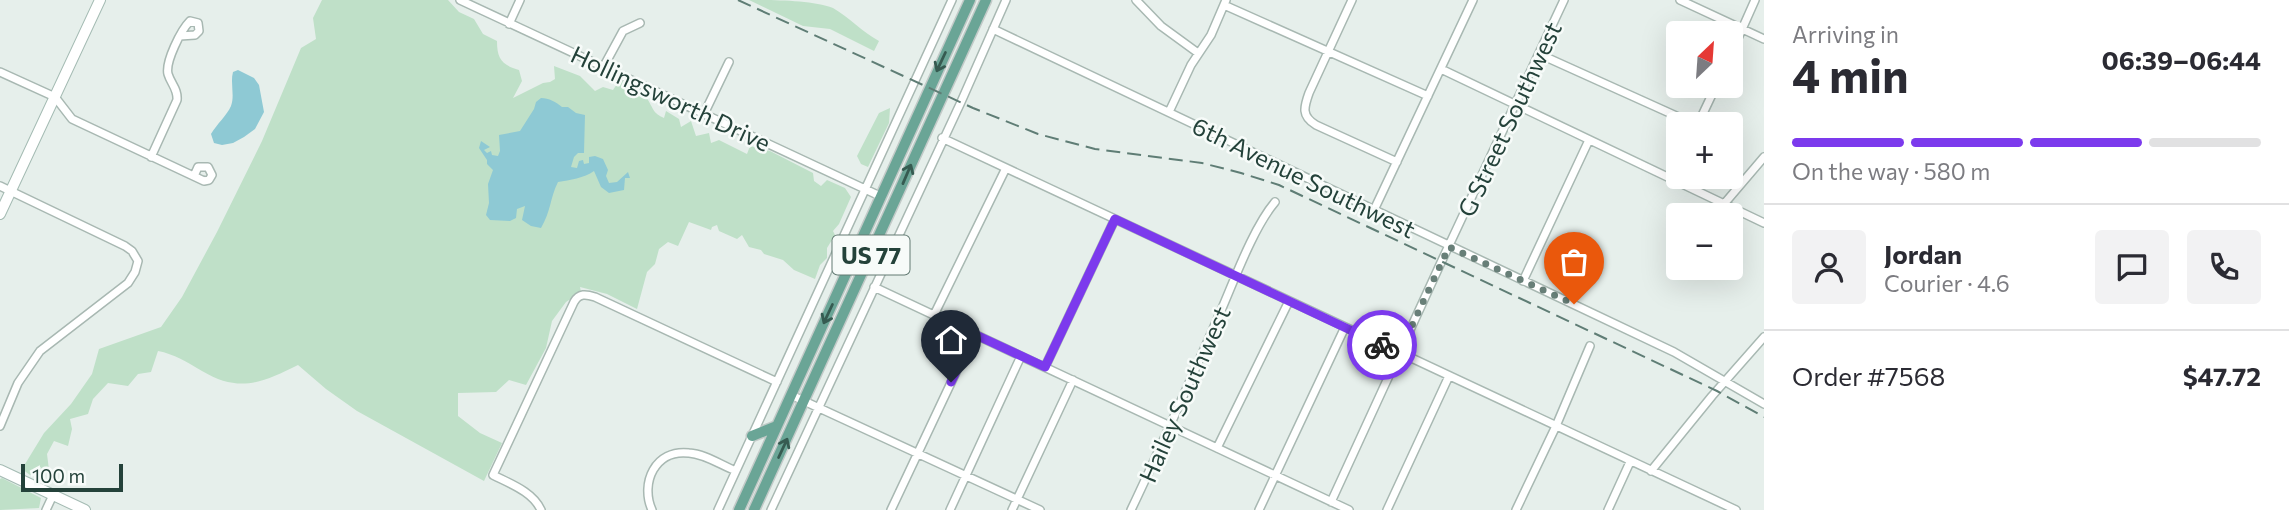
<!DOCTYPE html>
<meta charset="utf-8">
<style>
body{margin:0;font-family:Commissioner,sans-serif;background:#f2f2f3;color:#2b2b33;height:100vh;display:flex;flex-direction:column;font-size:26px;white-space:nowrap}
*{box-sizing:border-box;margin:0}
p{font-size:23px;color:#7c7c81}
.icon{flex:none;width:38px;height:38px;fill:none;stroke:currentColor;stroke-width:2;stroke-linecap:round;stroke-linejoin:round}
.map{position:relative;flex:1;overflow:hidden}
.sheet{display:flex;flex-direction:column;background:#fff;width:525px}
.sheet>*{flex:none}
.needle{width:46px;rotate:25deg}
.buttons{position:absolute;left:1666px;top:21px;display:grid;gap:14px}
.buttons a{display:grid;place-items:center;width:77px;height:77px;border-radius:7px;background:#fff;box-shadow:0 7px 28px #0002;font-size:35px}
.scale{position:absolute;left:21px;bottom:18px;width:102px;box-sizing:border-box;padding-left:7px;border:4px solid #24423a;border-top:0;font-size:19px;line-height:24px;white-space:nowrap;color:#24423a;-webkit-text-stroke:5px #f7fbf9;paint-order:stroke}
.pin{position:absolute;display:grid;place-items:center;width:60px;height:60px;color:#fff;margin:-72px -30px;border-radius:50% 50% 50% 0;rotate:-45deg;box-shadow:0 0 7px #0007}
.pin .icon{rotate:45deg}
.courier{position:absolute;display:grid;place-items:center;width:70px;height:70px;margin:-35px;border:5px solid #7c3aed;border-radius:50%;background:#fff;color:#222;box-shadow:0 2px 9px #0007}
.summary em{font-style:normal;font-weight:700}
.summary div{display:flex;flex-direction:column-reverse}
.summary{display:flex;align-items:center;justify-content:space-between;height:119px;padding:0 28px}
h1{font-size:46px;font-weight:700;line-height:52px}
.bar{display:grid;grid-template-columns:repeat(4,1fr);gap:10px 7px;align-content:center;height:84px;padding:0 28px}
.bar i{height:9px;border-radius:5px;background:#e1e1e2}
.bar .current{background:#7c3aed}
.bar p{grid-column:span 4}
.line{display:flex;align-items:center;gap:18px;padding:0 28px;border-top:2px solid #e1e1e2}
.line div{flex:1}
.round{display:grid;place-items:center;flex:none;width:74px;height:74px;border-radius:7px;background:#f2f2f3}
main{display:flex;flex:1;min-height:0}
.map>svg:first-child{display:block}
</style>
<main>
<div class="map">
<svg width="1764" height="510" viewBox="0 0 1764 510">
<rect width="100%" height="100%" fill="#e6efeb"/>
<path fill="#bfe0c8" d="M 322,0 L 448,0 L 459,12 L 474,19 L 483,34 L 497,41 C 497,59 502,65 519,70 L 522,81 L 513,98 L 543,83 L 550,82 L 555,79 L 554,66 L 580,76 L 595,91 L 603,87 L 613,90 L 617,84 L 624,81 C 633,85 642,91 648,100 C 654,110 653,113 664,118 L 666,111 L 679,119 L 681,127 L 691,121 L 696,136 L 709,133 L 711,143 L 719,140 L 747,154 L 750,146 L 770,151 L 813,173 L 814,181 L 821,186 L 827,180 L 845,188 L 851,197 L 839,224 L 833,231 L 835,235 L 827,248 L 827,258 L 820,265 L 815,279 L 794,270 L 783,260 L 764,254 L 761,250 L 749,247 L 742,235 L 737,239 L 719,231 L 717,225 L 712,227 L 711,230 L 689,222 L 678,246 L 668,242 L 659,249 L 655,264 L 647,272 L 637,309 L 607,294 L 580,287 L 581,292 L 566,302 L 552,321 L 546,348 L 526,385 L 509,380 L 496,392 L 458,393 L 458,416 L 480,433 L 502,443 L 484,481 L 357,411 L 326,389 L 298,365 C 262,383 239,393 202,371 C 187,362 174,354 158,351 L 151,372 L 138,374 L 128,386 L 108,383 L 93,399 L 88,414 L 70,419 L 72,429 L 68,446 L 54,441 L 47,454 L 49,470 L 30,475 L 22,469 L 44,433 L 71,404 L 92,374 L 99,349 L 161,327 L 182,297 L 217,232 L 262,141 L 301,48 L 316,39 L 313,18 Z
M 749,0 C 772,0 812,0 833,8 C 849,17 862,32 879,41 L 874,51 L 830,29 L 803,26 Z
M 890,108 L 889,123 L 868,167 L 861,164 L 857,156 L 879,113 Z
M 2,478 L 41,498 L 39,508 L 0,510 L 0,479 Z"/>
<path fill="#8ec9d4" d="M 238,70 L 254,78 L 259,85 L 264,112 L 255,129 L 244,137 L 233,143 L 222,145 L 214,143 L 211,134 C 217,124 227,115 231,106 C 235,95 230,83 233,72 Z
M 541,98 C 549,98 556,102 562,107 L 568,107 L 576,113 L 585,115 L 584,153 L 578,153 L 574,157 L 571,167 L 577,168 L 579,161 L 583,160 L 584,164 L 589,163 L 589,157 L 595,156 L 603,159 L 608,170 L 606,176 L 609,183 L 617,182 L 628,172 L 630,178 L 625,178 L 624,190 L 609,193 L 601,187 L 594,171 C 584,178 570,180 558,182 C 550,198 551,211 541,228 L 531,226 L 522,220 L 525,206 L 517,209 L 516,218 L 510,221 L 490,220 L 486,215 L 489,203 L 488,184 L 493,170 L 487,164 L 487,160 L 479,148 L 481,141 L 490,147 L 484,150 L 487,153 L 491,151 L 492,155 L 498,156 L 500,151 L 499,135 L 520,131 L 534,109 L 536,102 Z"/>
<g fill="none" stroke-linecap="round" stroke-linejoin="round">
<g stroke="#a8b8b2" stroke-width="10">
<path id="street" d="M 460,0 L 882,197
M 1136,0 L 1161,26 L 1198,53
M 1352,0 L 1309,93 C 1304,107 1301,116 1316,125 L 1397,162
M 1680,0 L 1764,39
M 1224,5 L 1428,96
M 509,24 L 520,0
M 993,29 L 1674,352 L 1764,404
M 1539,54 L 1694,124
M 1731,54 L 1755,0
M 604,66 L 623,31 L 640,23
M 1441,69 L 1764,223
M 0,72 L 55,97 L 72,119 L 204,181 L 209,180 L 212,175 L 208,167 L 198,167 L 194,176
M 1169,112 L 1191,65 L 1211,35 L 1226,0
M 704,114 L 729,62
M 1698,124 L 1716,86
M 942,138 L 1736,510
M 151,157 L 177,100 C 178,89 171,84 168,74 C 165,62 181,30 190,21 L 198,23 L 199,31 L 195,35 L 180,36
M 1672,180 L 1678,166
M 0,186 L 125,246 L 132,251 L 138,261 L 135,272 L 128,283 L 40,351 L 18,383 L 0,426
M 1724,204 L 1764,157
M 1374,210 L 1473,0
M 1523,281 L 1589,140
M 874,287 L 1349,510
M 934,315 L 1006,168
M 1045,367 L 1115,219
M 791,395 L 1040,510
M 1217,448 L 1289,301
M 1651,471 L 1712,396 L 1764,337
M 1331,502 L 1444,256 L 1564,0
M 46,510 L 53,495
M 541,510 C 533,492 511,484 493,475 L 574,302 C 579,293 586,294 595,297 L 777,382
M 652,510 C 640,483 655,449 689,453 C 705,454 721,465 736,471
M 718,510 L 952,0
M 771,510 L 961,102 L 1006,0
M 891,510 L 974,334
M 950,510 L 1021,356
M 1012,510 L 1073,380
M 1131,510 C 1162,445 1191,379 1220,313 C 1234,281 1253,228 1275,202
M 1259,510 L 1345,327
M 1387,510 L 1449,376
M 1516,510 L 1556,426 L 1590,346
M 1608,510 L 1630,462"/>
</g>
<g stroke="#a4bbb3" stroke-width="12">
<path id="secondary" d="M 0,214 L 100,0
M 0,470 L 85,510"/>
</g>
<g stroke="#c2cac8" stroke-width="13">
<path id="primary" d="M 752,436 L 777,426
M 739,510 L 970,0
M 754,510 L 986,0"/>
</g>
<use href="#street" stroke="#fff" stroke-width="7"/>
<use href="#secondary" stroke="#fff" stroke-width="10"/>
<use href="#primary" stroke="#6aa596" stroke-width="10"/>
<path stroke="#5f7d75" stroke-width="2" stroke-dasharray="14 7" stroke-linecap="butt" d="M 738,0 L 973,108 L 1038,134 L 1095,149 L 1202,163 L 1241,173 L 1279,185 L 1717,391 L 1764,417"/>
</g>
<defs><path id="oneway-shaft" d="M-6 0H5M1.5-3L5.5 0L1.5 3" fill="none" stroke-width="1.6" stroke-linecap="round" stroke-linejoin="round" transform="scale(1.75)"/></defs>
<g stroke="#365b51">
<use href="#oneway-shaft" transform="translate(941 62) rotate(115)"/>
<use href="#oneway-shaft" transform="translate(907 174) rotate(-67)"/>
<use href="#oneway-shaft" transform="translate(828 314) rotate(115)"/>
<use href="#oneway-shaft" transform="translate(783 448) rotate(-65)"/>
</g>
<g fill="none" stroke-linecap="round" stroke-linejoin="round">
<path stroke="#687f78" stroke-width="7" stroke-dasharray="0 12.6" d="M 1382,345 L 1399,353 L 1449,247 L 1574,304"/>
<path stroke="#7c3aed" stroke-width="9" d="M 951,382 L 974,334 L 1045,367 L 1115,219 L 1382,345"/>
</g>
<g text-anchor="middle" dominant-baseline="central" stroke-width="5" stroke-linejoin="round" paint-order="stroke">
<rect fill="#f7fbf9" stroke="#637a73" stroke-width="2" x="832.5" y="235.5" width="77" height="39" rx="5"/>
<g font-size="23" font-weight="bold" fill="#24423a">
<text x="871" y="255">US 77</text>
</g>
<g font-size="24" fill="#24423a" stroke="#f7fbf9">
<text transform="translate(671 98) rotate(25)">Hollingsworth Drive</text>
<text transform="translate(1509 119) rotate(-65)">G Street Southwest</text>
<text transform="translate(1304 177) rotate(26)">6th Avenue Southwest</text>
<text transform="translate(1184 394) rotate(-66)">Hailey Southwest</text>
</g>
</g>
</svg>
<div class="buttons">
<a><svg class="needle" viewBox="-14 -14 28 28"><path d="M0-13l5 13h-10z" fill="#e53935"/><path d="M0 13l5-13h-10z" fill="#7c7c81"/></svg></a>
<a>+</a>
<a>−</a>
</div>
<div class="scale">100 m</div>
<div class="pin" style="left:1574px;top:304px;background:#ea580c"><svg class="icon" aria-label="bag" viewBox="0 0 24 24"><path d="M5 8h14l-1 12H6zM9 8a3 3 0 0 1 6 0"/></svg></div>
<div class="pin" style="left:951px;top:382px;background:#1f2937"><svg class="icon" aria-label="home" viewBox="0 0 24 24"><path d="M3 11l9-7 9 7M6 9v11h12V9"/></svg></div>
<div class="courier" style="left:1382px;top:345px"><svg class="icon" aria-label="bike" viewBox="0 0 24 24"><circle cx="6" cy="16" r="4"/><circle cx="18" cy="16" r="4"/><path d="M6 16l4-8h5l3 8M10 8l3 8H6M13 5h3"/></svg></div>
</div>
<section class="sheet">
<div class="summary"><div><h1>4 min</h1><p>Arriving in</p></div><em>06:39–06:44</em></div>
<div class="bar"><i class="current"></i><i class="current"></i><i class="current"></i><i></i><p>On the way · 580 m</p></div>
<div class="line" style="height:126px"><a class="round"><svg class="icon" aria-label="person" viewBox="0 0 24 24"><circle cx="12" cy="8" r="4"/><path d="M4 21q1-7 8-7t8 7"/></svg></a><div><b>Jordan</b><p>Courier · 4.6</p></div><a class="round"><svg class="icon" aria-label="chat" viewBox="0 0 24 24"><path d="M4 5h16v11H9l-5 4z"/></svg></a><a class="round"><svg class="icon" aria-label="phone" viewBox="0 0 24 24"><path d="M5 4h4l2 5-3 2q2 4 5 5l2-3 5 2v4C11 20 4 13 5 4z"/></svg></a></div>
<div class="line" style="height:91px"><div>Order #7568</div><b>$47.72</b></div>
</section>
</main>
